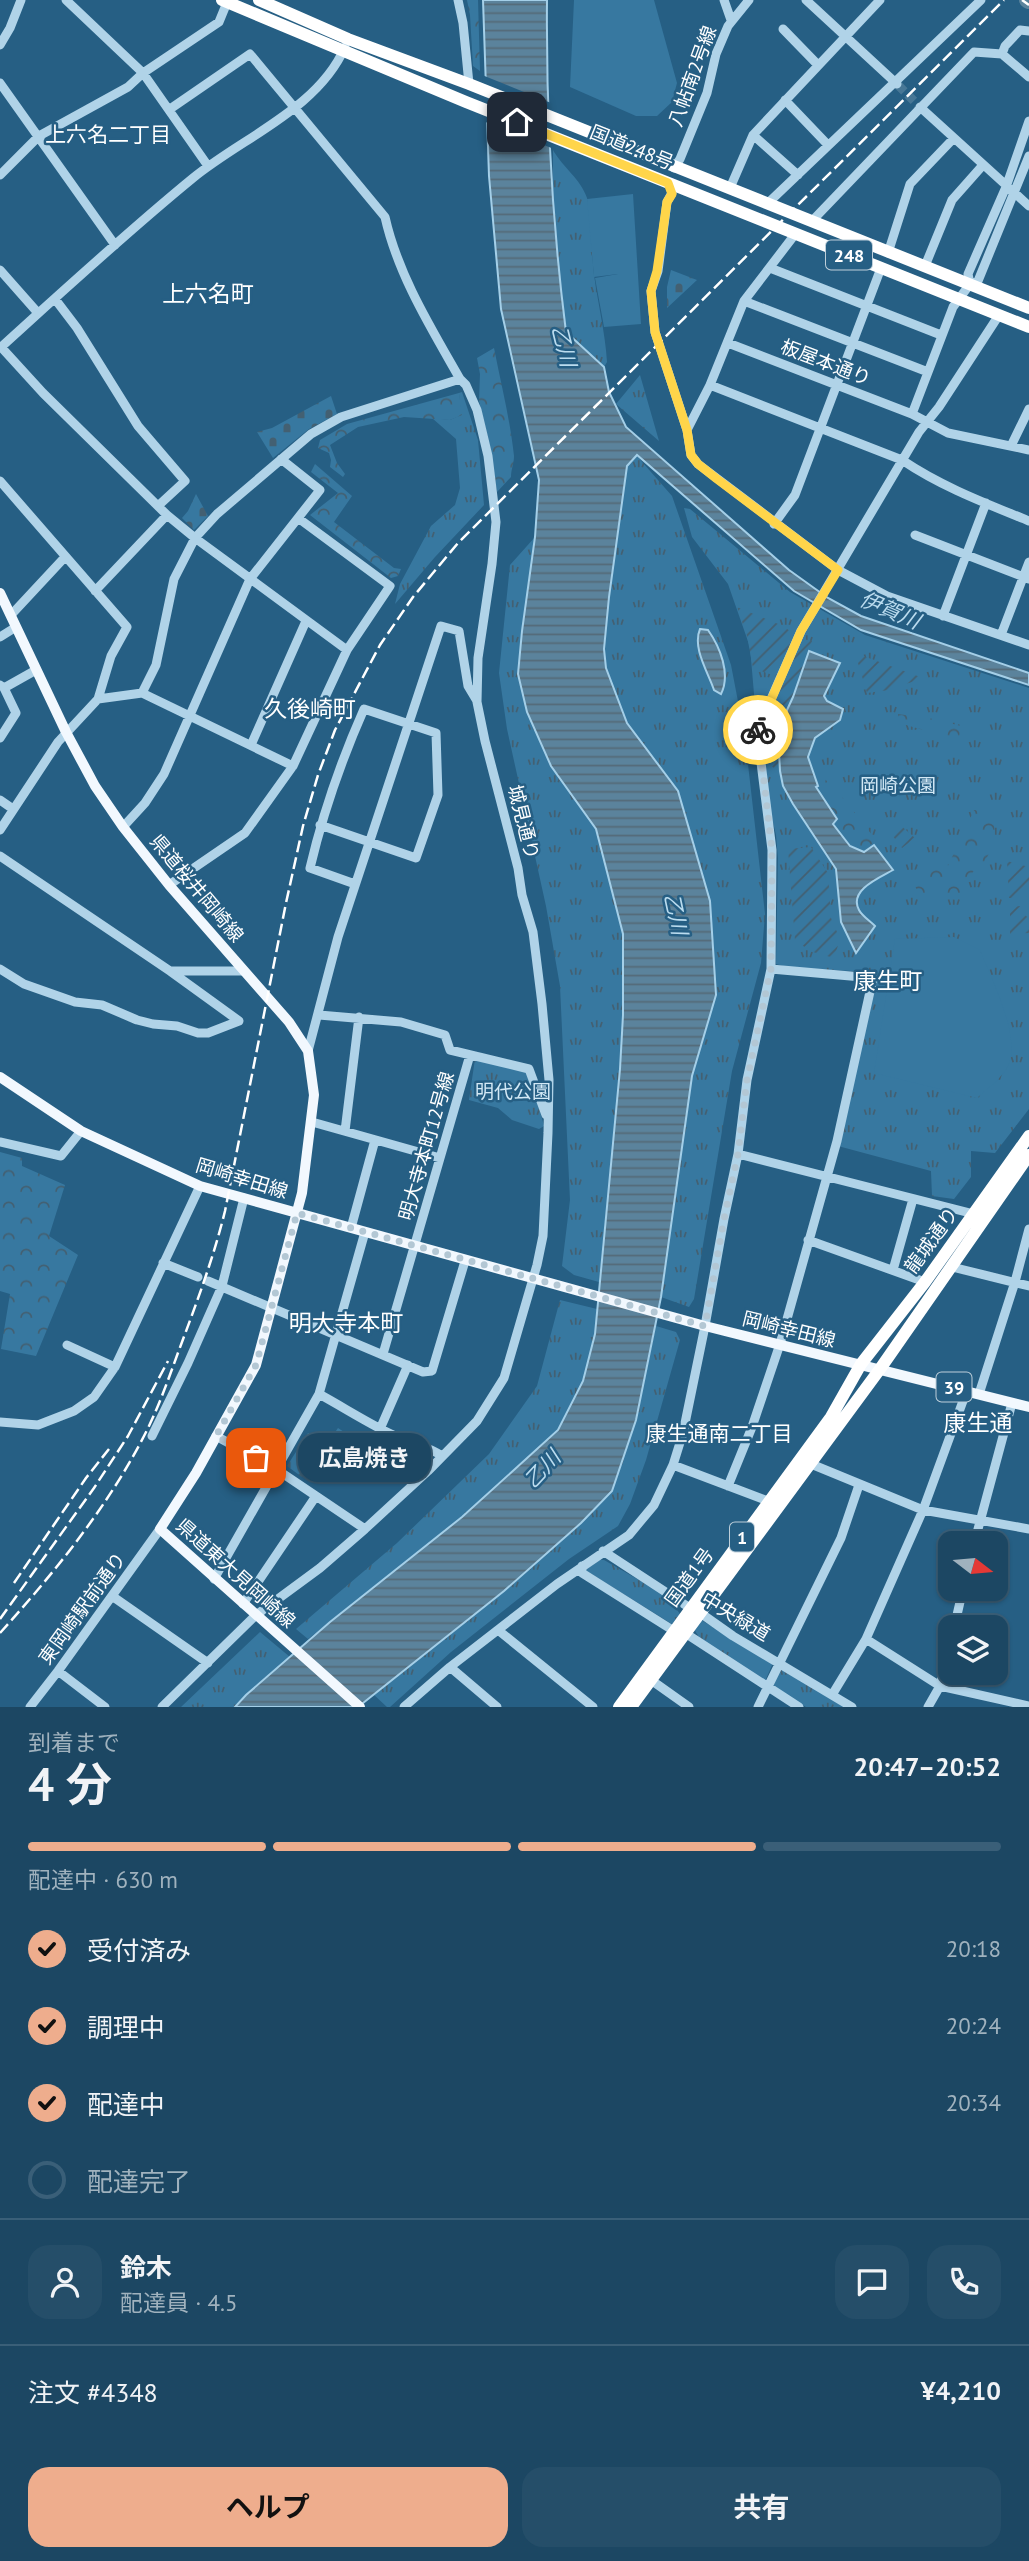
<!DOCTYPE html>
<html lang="ja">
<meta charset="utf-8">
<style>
body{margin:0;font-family:"PT Sans","Noto Sans JP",sans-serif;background:#254e69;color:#f1f3f6;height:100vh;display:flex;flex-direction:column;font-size:26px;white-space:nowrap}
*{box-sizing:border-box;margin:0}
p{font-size:23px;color:#a0b2be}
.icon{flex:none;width:38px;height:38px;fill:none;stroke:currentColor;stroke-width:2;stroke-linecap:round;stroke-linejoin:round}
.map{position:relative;height:1707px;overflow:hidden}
.drawer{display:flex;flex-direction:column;background:#1c4763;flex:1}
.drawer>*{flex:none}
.needle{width:46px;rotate:106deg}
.tools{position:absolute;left:938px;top:1531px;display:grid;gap:14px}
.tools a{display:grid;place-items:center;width:70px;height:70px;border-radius:14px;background:#1c4763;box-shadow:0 2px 5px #0004,0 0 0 2px #3a5f78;font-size:35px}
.pin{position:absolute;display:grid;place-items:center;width:60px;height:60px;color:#fff;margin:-30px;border-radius:14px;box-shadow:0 4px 10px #0006}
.courier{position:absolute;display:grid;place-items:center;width:70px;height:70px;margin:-35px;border:5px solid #ffd54a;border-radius:50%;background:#fff;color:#222;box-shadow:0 2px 9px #0007}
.bubble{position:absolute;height:49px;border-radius:21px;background:#1c4763;box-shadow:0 2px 5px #0004,0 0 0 2px #3a5f78;font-size:23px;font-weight:700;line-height:49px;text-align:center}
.overview em{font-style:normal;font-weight:700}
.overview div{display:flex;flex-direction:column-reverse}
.overview{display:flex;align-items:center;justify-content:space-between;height:119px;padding:0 28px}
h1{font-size:46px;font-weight:700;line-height:52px}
.bar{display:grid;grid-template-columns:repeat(4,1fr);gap:10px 7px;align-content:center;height:84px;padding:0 28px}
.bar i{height:9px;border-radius:5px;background:#3a5f78}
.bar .on{background:#eead8d}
.bar p{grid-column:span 4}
.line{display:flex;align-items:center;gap:18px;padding:0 28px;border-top:2px solid #3a5f78}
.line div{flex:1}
.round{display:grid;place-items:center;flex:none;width:74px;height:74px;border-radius:21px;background:#254e69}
ol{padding:0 28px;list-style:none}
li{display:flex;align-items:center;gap:21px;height:77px}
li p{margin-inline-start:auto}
li .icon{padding:7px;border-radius:50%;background:#eead8d;color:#111;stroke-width:4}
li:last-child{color:#a0b2be}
li i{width:38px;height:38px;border:4px solid #3a5f78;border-radius:50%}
.action{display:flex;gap:14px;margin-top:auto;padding:14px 28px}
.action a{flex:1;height:80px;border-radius:21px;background:#eead8d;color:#111;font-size:28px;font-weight:700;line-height:80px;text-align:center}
.action a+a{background:#254e69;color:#f1f3f6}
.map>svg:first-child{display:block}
</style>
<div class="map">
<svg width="1029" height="1707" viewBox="0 0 1029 1707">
<defs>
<pattern id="grass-tufts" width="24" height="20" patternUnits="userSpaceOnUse" patternTransform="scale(1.75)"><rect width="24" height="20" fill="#3778a0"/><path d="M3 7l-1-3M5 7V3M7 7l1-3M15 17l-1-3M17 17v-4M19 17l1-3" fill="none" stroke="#436072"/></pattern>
<pattern id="forest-crowns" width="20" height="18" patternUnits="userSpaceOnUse" patternTransform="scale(1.75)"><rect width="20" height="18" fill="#3778a0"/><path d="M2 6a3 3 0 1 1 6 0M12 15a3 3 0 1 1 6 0" fill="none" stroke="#436072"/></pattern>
<pattern id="cemetery-stones" width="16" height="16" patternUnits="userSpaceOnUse" patternTransform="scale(1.75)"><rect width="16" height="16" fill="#3778a0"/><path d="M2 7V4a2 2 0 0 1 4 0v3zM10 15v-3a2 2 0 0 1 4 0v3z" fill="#436072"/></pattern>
<pattern id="garden-furrows" width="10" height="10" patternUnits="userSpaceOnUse" patternTransform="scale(1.75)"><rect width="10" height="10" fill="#3778a0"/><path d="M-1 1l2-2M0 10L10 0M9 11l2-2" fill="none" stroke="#436072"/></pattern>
<pattern id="water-rules" width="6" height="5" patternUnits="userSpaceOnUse" patternTransform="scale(1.75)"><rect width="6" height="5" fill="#5b839c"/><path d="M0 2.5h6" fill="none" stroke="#546a78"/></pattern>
</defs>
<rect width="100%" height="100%" fill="#265f84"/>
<path fill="url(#grass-tufts)" d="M 553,150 C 564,169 580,178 587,198 C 593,220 591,251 594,275 C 598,304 605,332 607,362 L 604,367 L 566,333 L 553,211 Z
M 640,375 L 659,441 L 616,404 Z
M 462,392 L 478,440 L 484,505 L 435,557 L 395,604 L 400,584 L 431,526 L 455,505 L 460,488 L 456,439 L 432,418 L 450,420 L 461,415 L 459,393 Z
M 636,455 L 672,496 L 731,665 L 745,738 L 765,914 L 761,963 L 732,1071 L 694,1299 L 689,1307 L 661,1297 L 692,1076 L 716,995 L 678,791 L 627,723 L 606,668 L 604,649 L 609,597 L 627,466 Z
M 684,508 L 690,509 L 790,592 L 865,635 L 1029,688 L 1029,1109 L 995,1153 L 971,1151 L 971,1177 L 954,1199 L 932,1196 L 931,1171 L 838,1146 L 876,982 L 873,972 L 790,968 L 776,964 L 778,858 L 776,835 L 768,801 L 760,732 L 756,717 L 750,647 L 728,584 L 692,537 Z
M 535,537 L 522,631 L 518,674 L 527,712 L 551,766 L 596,829 L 623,934 L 623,1015 L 620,1069 L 599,1282 L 574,1275 L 562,1266 L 570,1200 L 560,986 L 546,906 L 507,729 L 499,673 L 510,565 Z
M 475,1059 L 530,1073 L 544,1126 L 539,1129 L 512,1120 L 498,1108 L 469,1100 Z
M 560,1300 L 597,1309 L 595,1334 L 583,1381 L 558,1430 L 462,1517 L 308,1639 L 296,1629 L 397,1543 L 489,1454 L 537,1386 Z
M 656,1326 L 676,1332 L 680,1340 L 646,1460 L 630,1504 L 618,1526 L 569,1559 L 451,1652 L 390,1707 L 387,1707 L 372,1693 L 504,1591 L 581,1523 L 612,1491 L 636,1420 Z
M 600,1560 L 604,1560 L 667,1596 L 680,1614 L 672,1624 L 585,1570 Z
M 701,1620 L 773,1663 L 765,1681 L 703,1644 L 694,1629 Z
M 260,1632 L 290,1657 L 235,1707 L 181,1707 Z
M 783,1669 L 846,1707 L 806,1707 L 773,1687 L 779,1671 Z"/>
<path fill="url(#forest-crowns)" d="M 467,0 L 478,0 L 480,71 L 473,66 L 470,15 Z
M 494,348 C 501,384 510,419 514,456 C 514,464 511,469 511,477 L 497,492 L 490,447 L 479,401 L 480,374 L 477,358 Z
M 459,393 L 462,415 L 450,420 L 404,417 L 358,427 L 330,445 L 337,463 L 345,474 L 343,477 L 330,467 L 331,460 L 329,453 L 318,448 L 320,440 L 347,424 Z
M 315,464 L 352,496 L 334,522 L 394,568 L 401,569 L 398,576 L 391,578 L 310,515 L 338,493 L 311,472 Z
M 898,714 L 934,719 L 961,726 L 958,744 L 935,738 L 934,733 L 899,723 Z
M 821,776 L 835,788 L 876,840 L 864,851 L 859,850 L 853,844 L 850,845 L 834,824 L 837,818 L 818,788 L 817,779 Z
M 974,810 L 994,813 L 995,843 L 985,861 L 976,867 L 956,900 L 937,897 L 931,901 C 919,898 913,885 911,873 L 928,861 L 946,870 Z
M 0,1152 L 22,1158 L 22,1166 L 65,1185 L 49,1236 L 78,1255 L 36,1356 L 1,1349 L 10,1294 L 0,1291 Z"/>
<path fill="url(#cemetery-stones)" d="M 671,270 L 697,280 L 667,308 L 667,287 Z
M 331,396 L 337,414 L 309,429 L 273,458 L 257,432 L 272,428 Z
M 196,494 L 208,516 L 194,530 L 182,518 L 188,511 Z
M 338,1428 L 347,1434 L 332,1453 L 324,1448 L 302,1477 L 287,1466 L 308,1433 L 327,1444 Z"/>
<path fill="url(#garden-furrows)" d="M 737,607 L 783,626 L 794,634 L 778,677 L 753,668 L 747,636 Z
M 803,639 L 812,641 L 793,697 L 780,725 L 778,733 L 780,771 C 765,766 761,748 762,734 C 762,722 795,651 803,639 Z
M 855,653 L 923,678 L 889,690 L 867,693 Z
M 898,823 L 915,838 L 902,848 L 889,831 Z
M 811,847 L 828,873 L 831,918 L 840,939 L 834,958 L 813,952 L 795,941 L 788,849 Z
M 1007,861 L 1029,867 L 1029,884 L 1023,889 L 1020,898 L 1009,898 Z
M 1020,906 L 1023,914 L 1029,918 L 1029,933 L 1010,934 L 1010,907 Z"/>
<path fill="#3778a0" d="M 574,0 L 654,0 L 677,83 L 672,102 L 657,116 L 636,116 L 570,87 Z
M 633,194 L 641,324 L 604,327 L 595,278 L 618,274 L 594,277 L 587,199 Z
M 954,937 L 980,950 C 991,978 1022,1038 1008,1066 C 1001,1079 988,1088 977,1098 L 874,1073 L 895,939 Z"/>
<path fill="url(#water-rules)" stroke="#a4cfe8" stroke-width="2" d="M 483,0 L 547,0 C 546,111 552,222 566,332 L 604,367 L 609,392 L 626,427 L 789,570 L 828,598 L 861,616 L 1029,673 L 1029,685 L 861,630 L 794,591 L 637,455 L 627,466 L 609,597 L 604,649 L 606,668 L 627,723 L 678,791 L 710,901 L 716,995 L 692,1076 L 661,1297 L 636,1420 L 612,1491 L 581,1523 L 504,1591 L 358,1707 L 235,1707 L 246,1695 L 330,1622 L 462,1517 L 558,1430 L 583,1381 L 595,1334 L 620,1069 L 623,1015 L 623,934 L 596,829 L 551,766 L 527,712 L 518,674 L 522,631 L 535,537 L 539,480 L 501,309 L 489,176 Z
M 700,629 L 708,630 C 720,647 731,674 721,694 L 714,690 C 708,672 692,648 700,629 Z
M 809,651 L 840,663 L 824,696 L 827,701 L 843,709 L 840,720 L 815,738 L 808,757 L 818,786 L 816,787 L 837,819 L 833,824 L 850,846 L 864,852 L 874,845 L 893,870 C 881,877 848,890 859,910 C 862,916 870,921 875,926 L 856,953 L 841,922 L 836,869 L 793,804 L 783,786 L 780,771 L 778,733 L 780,725 L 793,697 Z"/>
<path fill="#265f84" d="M 482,75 L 551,103 L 554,149 L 483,121 Z"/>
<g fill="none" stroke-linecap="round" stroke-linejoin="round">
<path stroke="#5b839c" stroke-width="16" d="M 1027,0 L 1029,1"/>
<path stroke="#477796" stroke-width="9" stroke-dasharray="9 4.5" stroke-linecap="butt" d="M 898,85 L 920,107"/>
<path stroke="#b0d3e8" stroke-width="9" d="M 66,0 L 143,73 L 208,166
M 458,0 L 463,23 L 469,84
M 724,0 L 731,20
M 806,0 L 897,84
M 783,29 L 818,65
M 1029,31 L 1020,30 L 1005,46 L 1002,54 L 1029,77
M 0,45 L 10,28 L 21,0
M 0,83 L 115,245
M 785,100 L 828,145
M 920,107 L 1029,206
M 753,135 L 798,175
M 674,168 L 680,159 L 707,93 L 716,54 L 728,26 L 749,0
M 0,175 L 39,136 L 128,87 L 143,73 L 219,22 L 228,0
M 669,183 L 672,193 L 667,202 L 658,271 L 651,291 L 655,332 L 687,430 L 691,455 L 698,464 L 838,570 L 887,596 L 1029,645
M 730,188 L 753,135 L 880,0
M 767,204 L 981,0
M 812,221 L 974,52 L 1002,54
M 888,253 L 910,184 L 953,139
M 925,266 L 952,200 L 983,165
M 770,268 L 941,335
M 0,270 L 38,313
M 970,284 L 968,274 L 1006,187 L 1029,121
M 55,299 L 77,328 L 138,426 L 185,481 L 159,505
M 744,301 L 928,372
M 728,343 L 912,414 L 948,433 L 1029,450
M 1,347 L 43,393 L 167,515 L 195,538 L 347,650 L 390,586 L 298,518
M 0,348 C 64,290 127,232 193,178 C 243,137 318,109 345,47
M 710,385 L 902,460 C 942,487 985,503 1029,521
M 912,414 L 953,307 L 970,284 L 978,281 L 1029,156
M 687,430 L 710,385 L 744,301 L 796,233
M 1011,446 L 1029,409
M 0,481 L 127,627 L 111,656 L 98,699 L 58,742 L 0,830
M 774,524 L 795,495 L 881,268
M 915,535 L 1029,579
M 95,591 L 167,515
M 11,615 L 65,557
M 943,616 L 986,503
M 1001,635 L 1029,562
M 0,637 L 16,627
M 0,685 L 4,688 L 36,670
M 142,693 L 156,665 L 174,579 L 195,538 L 217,514 L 311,434 L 341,417 L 460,379
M 98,699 L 142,693 L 293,766 L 245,833 L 169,885
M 0,738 L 16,713 L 4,688
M 251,745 L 306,621
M 293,766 L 347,650
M 0,800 L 13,809
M 320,825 L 416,858 L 438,795 L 436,733 L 364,709 C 341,761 323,813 310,868 L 355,884
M 123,827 L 145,803 L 164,774 L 250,579 L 320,490 L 281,459
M 0,856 L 170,971 L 239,1021 L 208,1033 L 198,1033 L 177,1026 L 153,1024 L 137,1020 L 102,1005 L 75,1002 L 24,984 L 0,969
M 170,971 L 244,971
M 319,1015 L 401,1022 L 445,1035 L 450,1050 L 529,1069 L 546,1115
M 308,1051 L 338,937 L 441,626 L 459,631 L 468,686 L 477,701
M 312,1122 L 440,1158
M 345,1131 L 359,1017
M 0,1142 L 61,1156 L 81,1131
M 738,1154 L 974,1214
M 351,1228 L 375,1140
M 808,1240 L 925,1282
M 163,1263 L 198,1277
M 952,1267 L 1029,1286
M 893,1270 L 913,1199
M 208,1281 L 423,1372 L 432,1371 L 465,1261
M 67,1345 L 115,1367
M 383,1354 L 470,1055
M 319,1394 C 343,1407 366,1422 391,1434 C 408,1443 426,1445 442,1456
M 979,1394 L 1015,1282 L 1029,1229
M 0,1422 L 38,1425 L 74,1411 L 94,1397 L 115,1367 L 200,1186
M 380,1429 L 408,1365
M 152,1436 L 188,1363 L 222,1286 L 244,1198
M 216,1436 L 276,1469 L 365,1529
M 811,1464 L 923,1510 L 1029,1529
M 673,1465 L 768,1501
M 728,1486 L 752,1427 L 780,1344 L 837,1141 L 873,978 L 771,969
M 974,1544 L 1012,1403
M 603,1551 L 690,1608 L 699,1612 L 733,1636 L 852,1707
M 582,1566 L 582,1573 L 674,1631 L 685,1633 L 799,1707
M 214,1579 L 319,1394 L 365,1232
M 112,1596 L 208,1663
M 243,1604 L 316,1496
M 954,1628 L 963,1589
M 498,1630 L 593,1707
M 866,1639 L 940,1686 L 1029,1706
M 450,1667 L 497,1707
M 58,1671 L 105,1707
M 651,1680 L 689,1707
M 832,1695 L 866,1639 L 923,1510 L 967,1390
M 30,1707 L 58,1671 L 160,1529
M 162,1707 L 256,1615 L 320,1568 L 365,1529 L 428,1471 L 477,1421 L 504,1378 L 537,1265 L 543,1236 L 548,1133 L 549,1080 L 542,1004 L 533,932 L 522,895 L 518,868 L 485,741 L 477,702 L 478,658 L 492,564 L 496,522 L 488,456 L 477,410 L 466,385 L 460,379 C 431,328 398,275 385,217 L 250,54 L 170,109
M 404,1707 L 450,1667 L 557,1584 L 629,1535 L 654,1505 L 673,1465 L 683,1433 L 705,1326 L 724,1219 L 738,1154 L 747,1080 L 771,969 L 772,850 L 757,731 L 801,631 L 919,432 L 939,407 L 999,315
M 758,1707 L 841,1538 L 859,1485
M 928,1707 L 940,1686 L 950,1643"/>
<path stroke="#f2f8fe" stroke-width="10" d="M 0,593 L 66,732 L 95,786 L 123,827 L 169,885 L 289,1022 L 308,1051 L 314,1095 L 302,1193 L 256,1365 L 196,1473 L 160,1529 L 360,1707
M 0,1077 L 81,1131 L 200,1186 L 705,1326 L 1029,1407"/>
<path stroke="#fff" stroke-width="12" d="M 222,0 L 466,102 L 1029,327
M 259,0 L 348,39 L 469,84 L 1029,308
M 619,1707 L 831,1417 L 861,1364 L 925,1282 L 1029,1136
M 631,1707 L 880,1369 L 1029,1155"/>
<path stroke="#fff" stroke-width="2.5" stroke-dasharray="12 5" stroke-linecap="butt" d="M 1022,0 L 1029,5
M 14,1583 L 86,1478 L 109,1449
M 0,1619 L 94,1488 L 128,1436 L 168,1361
M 0,1633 C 54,1573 107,1508 144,1436 C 160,1405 170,1374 182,1342 C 198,1299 214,1256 225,1211 L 286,903 L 303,826 L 318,775 L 335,730 L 380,645 L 413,597 L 458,543 L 1004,0"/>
</g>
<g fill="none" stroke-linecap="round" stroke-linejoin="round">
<path stroke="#b3c7d4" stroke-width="7" stroke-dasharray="0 12.6" d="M 256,1458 L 216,1436 L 256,1365 L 297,1213 L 705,1326 L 724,1219 L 738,1154 L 747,1080 L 771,969 L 772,850 L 758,730"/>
<path stroke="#ffd54a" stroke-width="9" d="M 517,122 L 668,183 L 672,194 L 667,202 L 657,271 L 651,291 L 655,332 L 687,430 L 691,455 L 698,464 L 717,479 L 838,570 L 801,631 L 758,730"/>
</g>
<g text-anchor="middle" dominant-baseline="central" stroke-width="5" stroke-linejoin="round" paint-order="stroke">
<g fill="#265f84" stroke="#becfda" stroke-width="2">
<rect x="826" y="240.5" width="46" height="29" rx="5"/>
<rect x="936.5" y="1372.5" width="35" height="29" rx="5"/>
<rect x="730" y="1522.5" width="24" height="29" rx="5"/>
</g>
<g font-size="18" font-weight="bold" fill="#fff">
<text x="849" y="255">248</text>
<text x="954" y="1387">39</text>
<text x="742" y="1537">1</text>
</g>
<g font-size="19" fill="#fff" stroke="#265f84">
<text transform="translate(692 76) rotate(-70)">八帖南2号線</text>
<text transform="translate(632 147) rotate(22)">国道248号</text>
<text transform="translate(826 362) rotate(21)">板屋本通り</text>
<text transform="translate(524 822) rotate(76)">城見通り</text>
<text transform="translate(197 888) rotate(50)">県道桜井岡崎線</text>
<text transform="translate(426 1146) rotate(-74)">明大寺本町12号線</text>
<text transform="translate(242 1178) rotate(17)">岡崎幸田線</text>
<text transform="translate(931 1240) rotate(-54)">龍城通り</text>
<text transform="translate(789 1329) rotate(14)">岡崎幸田線</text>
<text transform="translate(236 1573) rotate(42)">県道東大見岡崎線</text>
<text transform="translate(689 1577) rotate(-54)">国道1号</text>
<text transform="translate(82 1608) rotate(-54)">東岡崎駅前通り</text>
<text transform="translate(736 1616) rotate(31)">中央緑道</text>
</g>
<g font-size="19" fill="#d3e9f6" stroke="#265f84">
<text x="898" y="785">岡崎公園</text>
<text x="513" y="1091">明代公園</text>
</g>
<g font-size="21" fill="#fff" stroke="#265f84">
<text x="108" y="134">上六名二丁目</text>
<text x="719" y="1433">康生通南二丁目</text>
</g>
<g font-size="21" font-style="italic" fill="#bbdcef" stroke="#265f84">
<text transform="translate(564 346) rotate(76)">乙川</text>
<text transform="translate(890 610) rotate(23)">伊賀川</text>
<text transform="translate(676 914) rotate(78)">乙川</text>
<text transform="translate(542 1469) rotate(-47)">乙川</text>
</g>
<g font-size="23" fill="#fff" stroke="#265f84">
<text x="208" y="293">上六名町</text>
<text x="310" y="708">久後崎町</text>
<text x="888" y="980">康生町</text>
<text x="346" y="1322">明大寺本町</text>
<text x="978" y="1422">康生通</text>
</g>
</g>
</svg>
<div class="tools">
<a><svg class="needle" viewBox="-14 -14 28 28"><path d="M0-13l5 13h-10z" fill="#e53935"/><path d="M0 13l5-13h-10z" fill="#a0b2be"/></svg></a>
<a><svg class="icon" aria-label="layers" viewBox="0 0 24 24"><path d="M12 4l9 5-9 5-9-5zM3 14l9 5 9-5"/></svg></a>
</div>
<div class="pin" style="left:256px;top:1458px;background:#ea580c"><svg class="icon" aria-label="bag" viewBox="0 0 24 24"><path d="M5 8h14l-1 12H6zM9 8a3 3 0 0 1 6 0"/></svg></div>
<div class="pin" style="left:517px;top:122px;background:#1f2937"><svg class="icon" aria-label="home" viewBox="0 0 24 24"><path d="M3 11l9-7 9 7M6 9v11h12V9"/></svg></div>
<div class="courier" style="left:758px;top:730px"><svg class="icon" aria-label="bike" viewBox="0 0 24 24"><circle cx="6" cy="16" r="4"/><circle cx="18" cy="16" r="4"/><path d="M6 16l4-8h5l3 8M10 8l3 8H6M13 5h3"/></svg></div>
<div class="bubble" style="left:298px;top:1433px;width:133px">広島焼き</div>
</div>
<section class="drawer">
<div class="overview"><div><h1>4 分</h1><p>到着まで</p></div><em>20:47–20:52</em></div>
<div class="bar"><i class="on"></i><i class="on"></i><i class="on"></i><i></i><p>配達中 · 630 m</p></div>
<ol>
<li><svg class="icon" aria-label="check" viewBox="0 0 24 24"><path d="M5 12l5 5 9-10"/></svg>受付済み<p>20:18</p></li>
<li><svg class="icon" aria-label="check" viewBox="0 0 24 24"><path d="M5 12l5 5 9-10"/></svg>調理中<p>20:24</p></li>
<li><svg class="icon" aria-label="check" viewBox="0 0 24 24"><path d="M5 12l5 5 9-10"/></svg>配達中<p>20:34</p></li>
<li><i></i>配達完了</li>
</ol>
<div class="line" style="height:126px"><a class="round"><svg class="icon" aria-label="person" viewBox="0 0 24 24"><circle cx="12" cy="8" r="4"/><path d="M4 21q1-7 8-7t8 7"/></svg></a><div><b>鈴木</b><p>配達員 · 4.5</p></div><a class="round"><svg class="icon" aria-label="chat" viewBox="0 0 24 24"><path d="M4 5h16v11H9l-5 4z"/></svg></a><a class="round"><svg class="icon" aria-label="phone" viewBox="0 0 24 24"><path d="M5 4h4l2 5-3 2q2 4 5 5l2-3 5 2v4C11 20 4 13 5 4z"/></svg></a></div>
<div class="line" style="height:91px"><div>注文 #4348</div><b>¥4,210</b></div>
<div class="action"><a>ヘルプ</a><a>共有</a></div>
</section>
